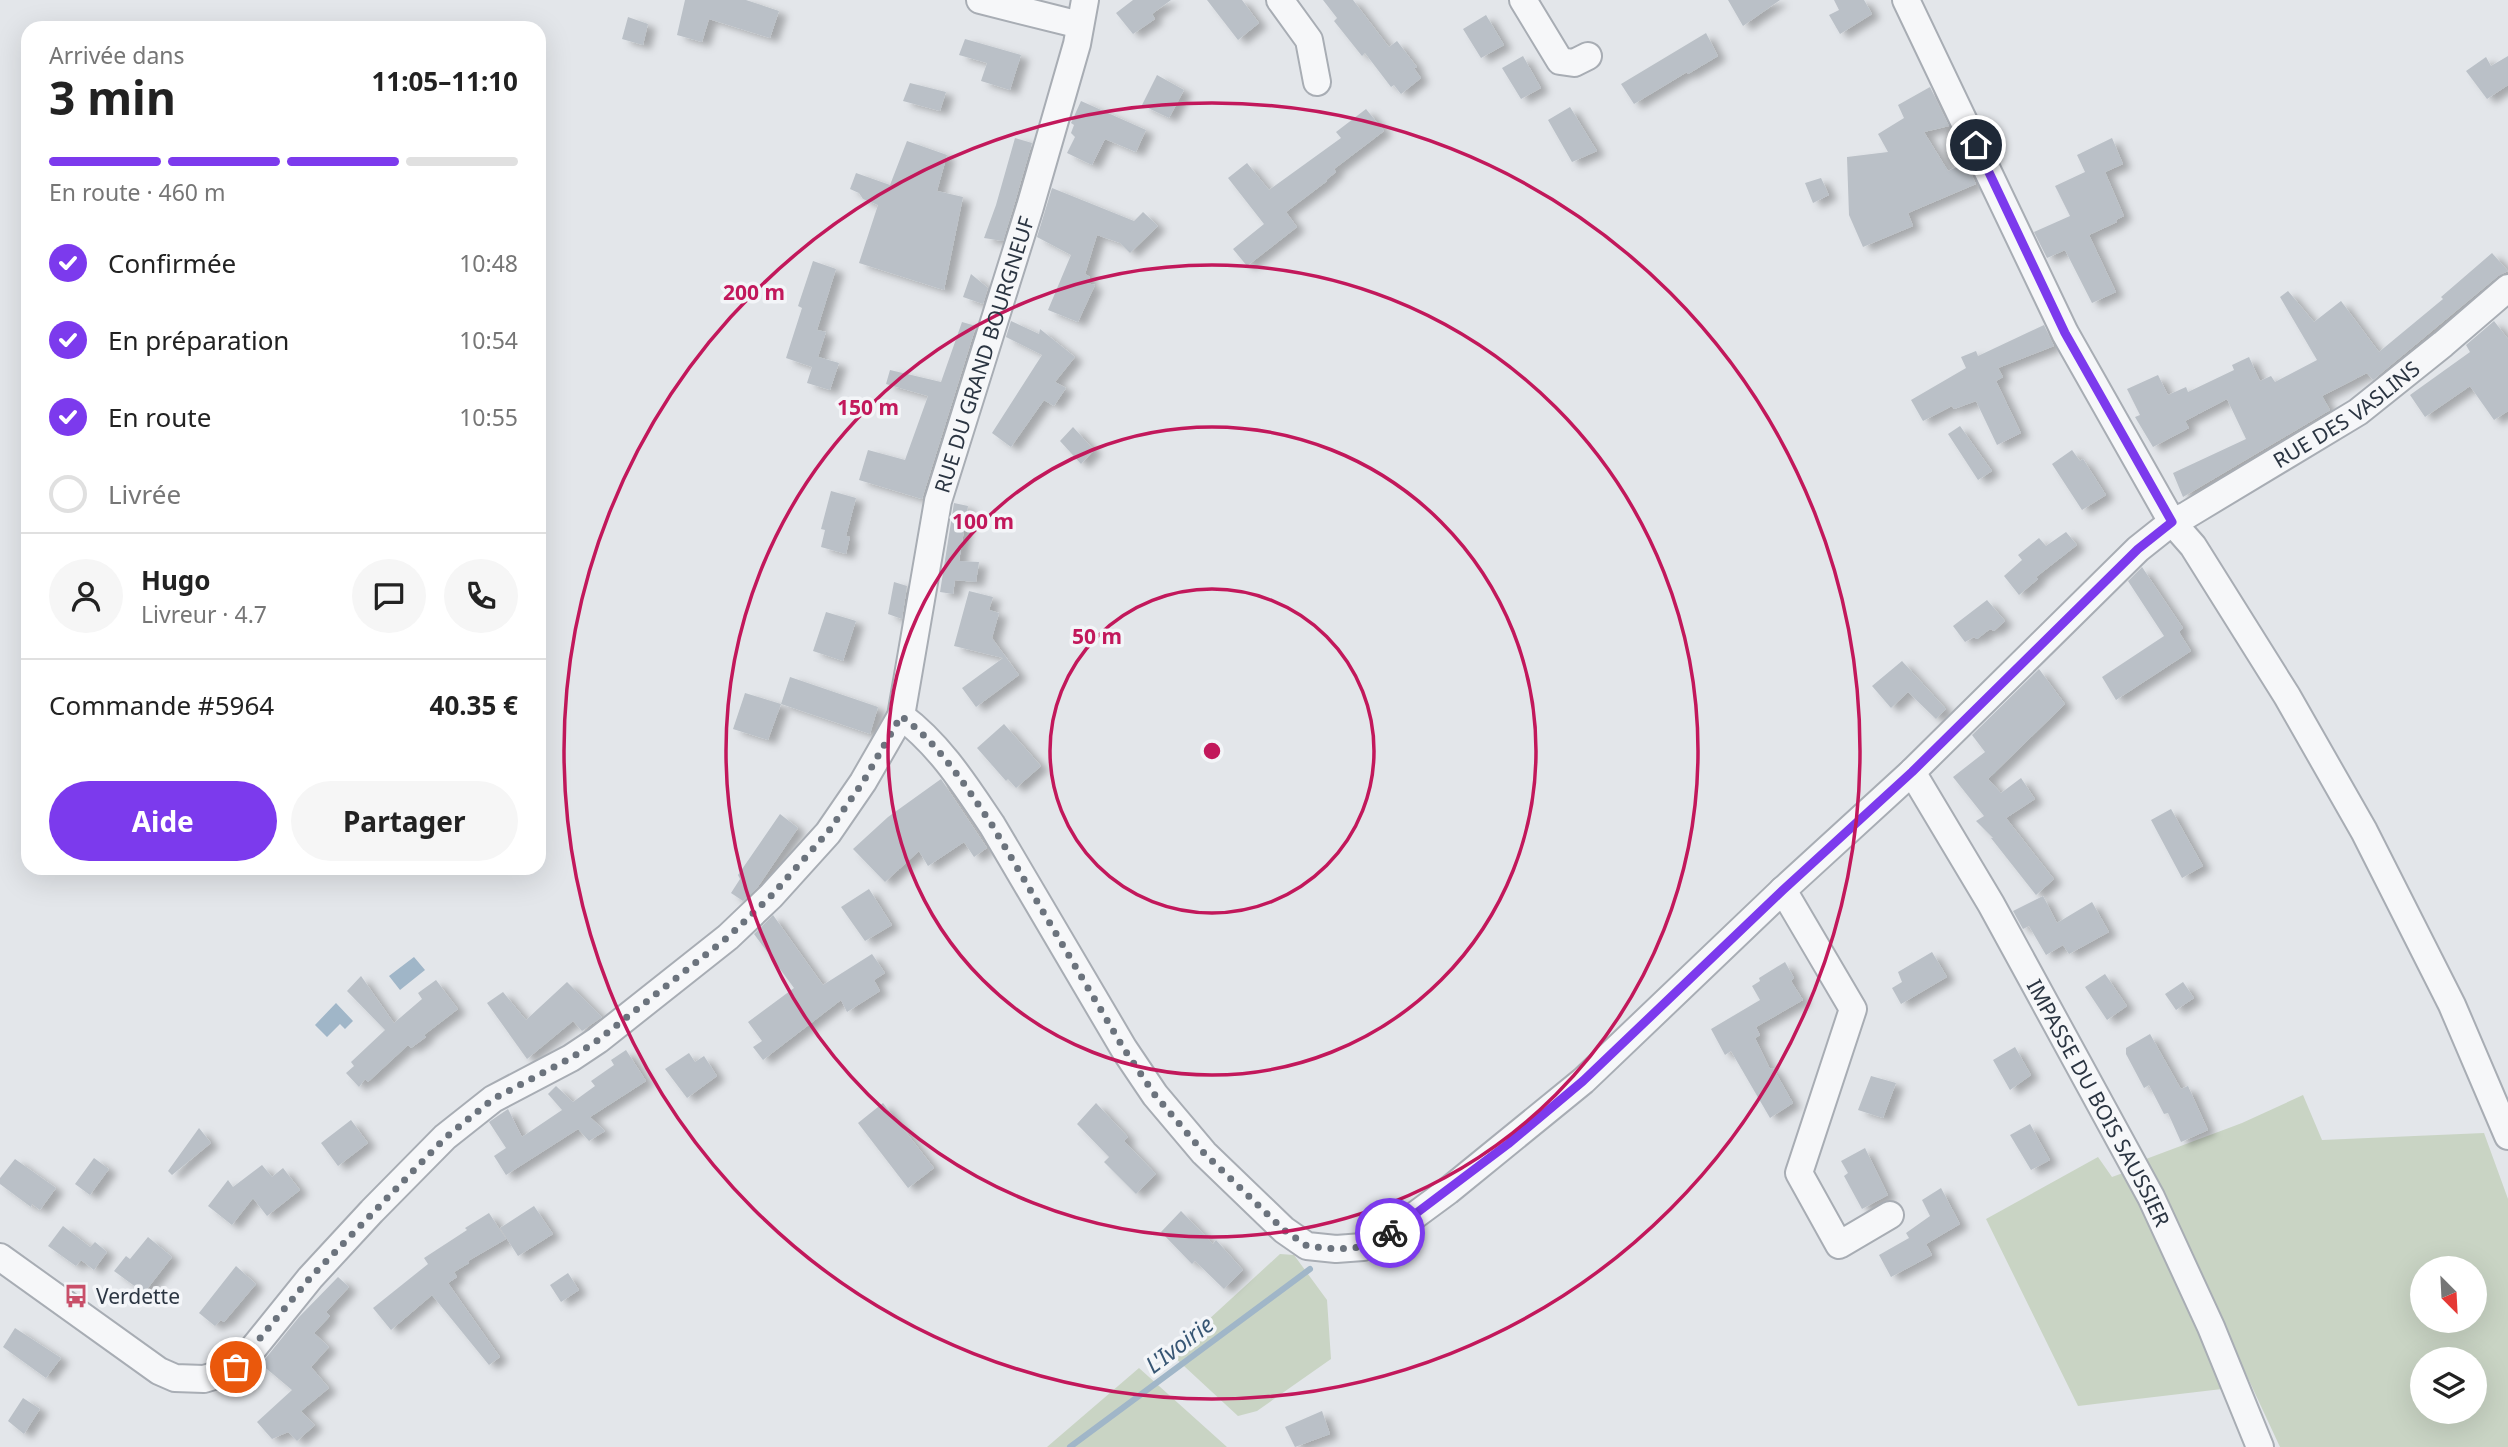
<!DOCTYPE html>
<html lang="fr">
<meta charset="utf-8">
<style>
body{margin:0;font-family:"Noto Sans",sans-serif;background:#f6f6f6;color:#222;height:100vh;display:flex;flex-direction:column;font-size:26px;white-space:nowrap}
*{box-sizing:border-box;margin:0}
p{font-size:23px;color:#767676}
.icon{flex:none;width:38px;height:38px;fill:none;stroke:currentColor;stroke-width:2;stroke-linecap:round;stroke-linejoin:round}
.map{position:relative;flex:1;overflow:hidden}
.sheet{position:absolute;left:21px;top:21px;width:525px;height:854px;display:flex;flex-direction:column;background:#fff;border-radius:21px;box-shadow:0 7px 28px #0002}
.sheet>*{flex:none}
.needle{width:46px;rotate:156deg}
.controls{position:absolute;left:2410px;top:1256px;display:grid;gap:14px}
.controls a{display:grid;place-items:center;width:77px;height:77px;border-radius:50%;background:#fff;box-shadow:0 7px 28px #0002;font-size:35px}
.pin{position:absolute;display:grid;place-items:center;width:60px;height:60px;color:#fff;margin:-30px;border:4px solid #fff;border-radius:50%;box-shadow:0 2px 7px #0007}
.courier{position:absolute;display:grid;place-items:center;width:70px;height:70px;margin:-35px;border:5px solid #7c3aed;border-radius:50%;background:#fff;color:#222;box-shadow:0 2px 9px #0007}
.headline em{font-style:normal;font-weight:700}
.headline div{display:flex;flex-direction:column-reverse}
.headline{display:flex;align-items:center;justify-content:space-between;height:119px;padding:0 28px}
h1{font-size:46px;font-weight:700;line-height:52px}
.bar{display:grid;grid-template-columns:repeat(4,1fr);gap:10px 7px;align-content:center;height:84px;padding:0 28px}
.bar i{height:9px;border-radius:5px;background:#e0e0e0}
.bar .active{background:#7c3aed}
.bar p{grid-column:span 4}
.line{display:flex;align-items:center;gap:18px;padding:0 28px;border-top:2px solid #e0e0e0}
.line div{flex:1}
.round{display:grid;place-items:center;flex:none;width:74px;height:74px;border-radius:37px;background:#f6f6f6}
ol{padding:0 28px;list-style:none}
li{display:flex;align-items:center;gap:21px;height:77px}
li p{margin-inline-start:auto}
li .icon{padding:7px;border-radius:50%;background:#7c3aed;color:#fff;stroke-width:4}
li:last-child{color:#767676}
li i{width:38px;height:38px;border:4px solid #e0e0e0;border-radius:50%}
.button{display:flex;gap:14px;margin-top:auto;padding:14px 28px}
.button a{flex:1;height:80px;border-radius:42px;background:#7c3aed;color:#fff;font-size:28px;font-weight:700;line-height:80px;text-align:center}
.button a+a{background:#f6f6f6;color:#222}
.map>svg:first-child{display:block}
</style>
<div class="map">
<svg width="2508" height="1447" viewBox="0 0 2508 1447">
<defs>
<filter id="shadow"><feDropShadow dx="8" dy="4.5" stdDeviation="3.5" flood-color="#0004"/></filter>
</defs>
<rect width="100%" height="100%" fill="#e3e6ea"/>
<path fill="#c9d4c4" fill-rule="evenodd" d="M 2303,1095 L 2322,1140 L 2484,1133 L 2508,1199 L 2508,1447 L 2280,1447 L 2146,1159 L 2242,1123 ZM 2422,1269 L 2474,1269 L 2474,1321 L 2422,1321 ZM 2422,1360 L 2474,1360 L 2474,1412 L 2422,1412 Z
M 2098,1157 L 2112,1177 L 2123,1173 L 2175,1272 L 2222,1389 L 2078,1406 L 1986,1219 Z
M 1280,1254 L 1294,1255 L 1327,1300 L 1331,1359 L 1257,1411 L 1238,1416 L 1171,1354 Z
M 1139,1368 L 1227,1447 L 1047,1447 Z"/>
<path fill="#a0b6c8" d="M 414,957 L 425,970 L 400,990 L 389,976 Z
M 336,1003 L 353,1021 L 345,1029 L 340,1024 L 327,1037 L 315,1025 Z"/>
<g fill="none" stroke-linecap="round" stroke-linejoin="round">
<path stroke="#a0b6c8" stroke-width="6" d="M 1070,1447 L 1310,1269"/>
</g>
<path fill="#bac0c7" filter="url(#shadow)" d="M 685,0 L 746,0 L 779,11 L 770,38 L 709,19 L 702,42 L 677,35 Z
M 1133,0 L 1171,0 L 1152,14 L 1155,19 L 1133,34 L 1116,13 Z
M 1207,0 L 1242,0 L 1259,23 L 1238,40 Z
M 1323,0 L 1353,0 L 1389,47 L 1397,41 L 1417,67 L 1414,68 L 1421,78 L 1401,94 L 1394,85 L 1391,87 L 1365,53 L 1362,56 L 1334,21 L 1337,18 Z
M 1728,0 L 1780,0 L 1743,26 Z
M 1834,0 L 1864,0 L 1872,14 L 1840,34 L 1829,15 L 1839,10 Z
M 1486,15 L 1504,45 L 1481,58 L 1463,29 Z
M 628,17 L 648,24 L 643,45 L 622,39 Z
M 1706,33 L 1718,56 L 1688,74 L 1687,72 L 1634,104 L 1621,84 Z
M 965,39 L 1021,55 L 1010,90 L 981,81 L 987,63 L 959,55 Z
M 1523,56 L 1541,88 L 1521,99 L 1502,68 Z
M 2508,56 L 2508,85 L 2487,99 L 2466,71 L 2486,57 L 2491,66 Z
M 1157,75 L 1184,90 L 1169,118 L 1142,105 Z
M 910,83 L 946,92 L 940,111 L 903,101 Z
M 1930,87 L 1949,126 L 1924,132 L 1948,171 L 1966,163 L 1976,184 L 1908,213 L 1913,226 L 1863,247 L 1849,215 L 1847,157 L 1888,152 L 1878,134 L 1904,118 L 1898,105 Z
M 1081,101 L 1146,130 L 1136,152 L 1105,139 L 1092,165 L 1067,153 L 1075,137 L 1071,133 L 1074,125 L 1071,123 Z
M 1570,107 L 1597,151 L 1572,162 L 1548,120 Z
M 1366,109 L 1384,131 L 1334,169 L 1336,172 L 1326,180 L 1327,181 L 1286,212 L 1297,227 L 1247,266 L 1233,249 L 1264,224 L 1228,178 L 1247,163 L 1269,190 L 1341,138 L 1336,132 Z
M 1015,138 L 1032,143 L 1015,202 L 1003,241 L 984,238 L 996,205 Z
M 2112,138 L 2123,164 L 2105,172 L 2124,216 L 2116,220 L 2117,222 L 2089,235 L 2116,292 L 2092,303 L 2065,250 L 2047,258 L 2034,232 L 2070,216 L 2055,186 L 2085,172 L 2077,155 Z
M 907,141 L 947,155 L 937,191 L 963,197 L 944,290 L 859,263 L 878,205 L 863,199 L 859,193 L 850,189 L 856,173 L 890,185 Z
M 1821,178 L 1829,195 L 1813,203 L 1805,183 Z
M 1052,188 L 1134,221 L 1143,212 L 1158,226 L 1130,253 L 1120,243 L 1097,235 L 1085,274 L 1090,277 L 1087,283 L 1095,285 L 1078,322 L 1048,310 L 1071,255 L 1037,237 Z
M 2492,253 L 2508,271 L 2498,276 L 2373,380 L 2367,373 L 2322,396 L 2330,410 L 2183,497 L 2173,473 L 2246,439 L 2227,399 L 2185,421 L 2189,428 L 2153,447 L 2135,417 L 2140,415 L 2127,389 L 2158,375 L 2168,395 L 2186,387 L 2188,392 L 2234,370 L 2232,365 L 2249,357 L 2260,381 L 2271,376 L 2275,382 L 2317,360 L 2280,297 L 2288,291 L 2314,322 L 2341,301 L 2379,352 L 2443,299 L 2441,297 Z
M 813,261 L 836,269 L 817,330 L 826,332 L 818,357 L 839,363 L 830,390 L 807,383 L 812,367 L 786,358 L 802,308 L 798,306 Z
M 971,274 L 988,288 L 983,304 L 963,297 Z
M 1011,321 L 1039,334 L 1040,329 L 1075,357 L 1055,382 L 1066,388 L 1054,406 L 1044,400 L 1011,447 L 992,433 L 1042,355 L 1006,337 Z
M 2494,321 L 2508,339 L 2508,411 L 2494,420 L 2470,386 L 2425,417 L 2410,395 L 2470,352 L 2466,345 Z
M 962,322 L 976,326 L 922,499 L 859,480 L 868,450 L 905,460 L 928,396 L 886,384 L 890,370 L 941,382 Z
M 2044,325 L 2054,346 L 1998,368 L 2003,377 L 1996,381 L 2021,433 L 1997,445 L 1976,401 L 1954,409 L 1952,406 L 1923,421 L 1911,400 L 1966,368 L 1961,357 L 1976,351 L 1978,356 Z
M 1960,426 L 1992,471 L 1978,480 L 1948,434 Z
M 1073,427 L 1094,450 L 1081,464 L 1060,441 Z
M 2072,450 L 2080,461 L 2083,459 L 2106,495 L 2082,510 L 2052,464 Z
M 831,491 L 856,498 L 846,536 L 850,537 L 846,554 L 821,547 L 825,530 L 821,529 Z
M 954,503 L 968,506 L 959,561 L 979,562 L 976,582 L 955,580 L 953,594 L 940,592 Z
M 2066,532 L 2077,545 L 2036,577 L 2038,579 L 2019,595 L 2004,576 L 2022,560 L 2018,555 L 2039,538 L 2046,546 Z
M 2142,567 L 2183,628 L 2179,632 L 2191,651 L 2116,700 L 2102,677 L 2164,636 L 2128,581 Z
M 894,582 L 907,586 L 902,619 L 888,614 Z
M 969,591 L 993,597 L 989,610 L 999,613 L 992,638 L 1019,675 L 976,707 L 962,688 L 1003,658 L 954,646 Z
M 1987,600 L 2005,621 L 1994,631 L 1990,629 L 1977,639 L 1974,637 L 1965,642 L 1953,626 Z
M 826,612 L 856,621 L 843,661 L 813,651 Z
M 1902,661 L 1946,709 L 1936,719 L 1908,692 L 1891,708 L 1872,686 Z
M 2039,669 L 2065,704 L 1988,779 L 2001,793 L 2021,778 L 2035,799 L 2006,818 L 2054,879 L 2036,895 L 1991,838 L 1993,838 L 1976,821 L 1984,816 L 1953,777 L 1985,752 L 1972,735 Z
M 790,677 L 878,707 L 870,734 L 781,704 Z
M 745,693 L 781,704 L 768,740 L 733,729 Z
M 1004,724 L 1041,766 L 1016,788 L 1008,779 L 1006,781 L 977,748 Z
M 941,779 L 987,848 L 974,857 L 964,842 L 928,866 L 919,851 L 885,882 L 853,849 L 888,817 Z
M 2171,809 L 2203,866 L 2182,878 L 2151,820 Z
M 780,814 L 798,828 L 757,888 L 743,901 L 731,893 L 740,879 L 738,875 Z
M 869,889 L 892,925 L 865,941 L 841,907 Z
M 2043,896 L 2057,923 L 2092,902 L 2109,932 L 2069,954 L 2063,945 L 2046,955 L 2029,926 L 2023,929 L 2013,911 Z
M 773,915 L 823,985 L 872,954 L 885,973 L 874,980 L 880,991 L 847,1012 L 841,1000 L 763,1060 L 753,1047 L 762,1041 L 748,1022 L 794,988 L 754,934 Z
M 1932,952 L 1947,977 L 1901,1004 L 1892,988 L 1902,982 L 1898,972 Z
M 1785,962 L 1794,978 L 1791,981 L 1803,1000 L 1756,1027 L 1760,1035 L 1755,1038 L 1770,1069 L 1773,1068 L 1793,1103 L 1770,1118 L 1731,1051 L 1725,1055 L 1711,1029 L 1760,1000 L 1752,986 L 1760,981 L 1759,978 Z
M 2105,974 L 2127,1006 L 2107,1020 L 2085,987 Z
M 361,976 L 394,1023 L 422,999 L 418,993 L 436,980 L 458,1009 L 424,1035 L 426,1037 L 411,1048 L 408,1045 L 368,1082 L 365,1079 L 359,1087 L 346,1073 L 354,1066 L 351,1062 L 385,1030 L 347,991 Z
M 567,982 L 602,1017 L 582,1031 L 573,1021 L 527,1059 L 487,1003 L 503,992 L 526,1020 Z
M 2183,982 L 2194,998 L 2176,1010 L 2165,994 Z
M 2150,1034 L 2181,1089 L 2188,1086 L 2208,1130 L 2181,1142 L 2168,1113 L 2164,1114 L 2149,1085 L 2144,1088 L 2126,1054 L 2126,1048 Z
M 2015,1047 L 2031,1075 L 2010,1090 L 1993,1060 Z
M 626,1050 L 646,1081 L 590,1117 L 605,1131 L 589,1141 L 578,1129 L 506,1175 L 494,1156 L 506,1148 L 489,1122 L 508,1109 L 522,1137 L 562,1110 L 548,1094 L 556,1086 L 573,1102 L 595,1086 L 591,1081 L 614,1065 L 611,1060 Z
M 689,1053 L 695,1062 L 704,1056 L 717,1076 L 687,1098 L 665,1069 Z
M 1871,1076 L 1896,1083 L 1883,1118 L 1858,1110 Z
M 883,1103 L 934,1168 L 908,1188 L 858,1123 Z
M 1096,1103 L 1128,1137 L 1124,1141 L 1156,1174 L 1136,1194 L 1104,1162 L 1109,1157 L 1077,1124 Z
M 351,1120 L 368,1143 L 338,1166 L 321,1143 Z
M 2030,1124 L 2050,1160 L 2031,1170 L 2010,1135 Z
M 199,1128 L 211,1143 L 172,1175 L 168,1171 Z
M 1865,1148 L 1888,1195 L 1862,1209 L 1844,1176 L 1848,1173 L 1841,1161 Z
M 94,1158 L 109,1169 L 90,1195 L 75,1184 Z
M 15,1159 L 56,1188 L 40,1210 L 32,1204 L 31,1207 L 0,1184 L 0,1178 Z
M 262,1165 L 272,1177 L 283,1168 L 300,1190 L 267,1216 L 253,1198 L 232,1225 L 208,1206 L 228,1180 L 233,1187 Z
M 1941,1188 L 1960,1224 L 1926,1244 L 1932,1255 L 1891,1277 L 1879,1255 L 1909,1238 L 1906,1233 L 1930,1216 L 1922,1200 Z
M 534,1206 L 553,1234 L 518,1256 L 500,1228 Z
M 1181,1211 L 1213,1244 L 1216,1240 L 1243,1270 L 1224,1289 L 1195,1261 L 1192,1264 L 1161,1232 Z
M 489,1213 L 506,1239 L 468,1261 L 469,1263 L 454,1272 L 457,1277 L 448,1283 L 500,1357 L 489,1365 L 432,1295 L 391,1330 L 373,1308 L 428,1264 L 424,1258 L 467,1230 L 465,1228 Z
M 63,1226 L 90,1247 L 95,1242 L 107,1252 L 94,1270 L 81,1260 L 76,1266 L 48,1246 Z
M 148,1237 L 172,1257 L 144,1293 L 114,1271 L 126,1256 L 130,1259 Z
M 236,1266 L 256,1284 L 224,1322 L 221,1320 L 215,1326 L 199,1313 Z
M 568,1273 L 579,1290 L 561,1302 L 550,1285 Z
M 338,1277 L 349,1287 L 326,1312 L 330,1316 L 314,1333 L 329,1347 L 311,1367 L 329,1388 L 301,1411 L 315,1425 L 297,1441 L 288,1432 L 272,1439 L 257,1422 L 292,1390 L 261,1364 L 299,1317 Z
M 15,1328 L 61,1358 L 46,1378 L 3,1347 Z
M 23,1398 L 40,1409 L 24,1434 L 8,1421 Z
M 1322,1411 L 1330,1434 L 1295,1447 L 1285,1427 Z"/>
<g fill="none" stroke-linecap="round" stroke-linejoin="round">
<g stroke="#a8adb4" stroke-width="30">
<g id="minor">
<path d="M 980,0 L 1080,25"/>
<path d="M 1280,0 L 1309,40 L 1317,82"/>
<path d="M 1523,0 L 1560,61 L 1574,63 L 1588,56"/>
<path d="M 1906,0 L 2065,333 L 2172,522 L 2193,546 L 2287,696 L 2364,831 L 2452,1005 L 2508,1136"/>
<path id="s1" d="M 901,716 C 940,745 965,785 992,825 L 1124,1049 L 1155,1095 L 1204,1153 L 1284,1230 L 1307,1246 L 1336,1249 L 1363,1247 L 1391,1233 L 1448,1191 L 1583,1081 L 1783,890 L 1912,772 L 2138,549 L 2172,522 L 2187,515 L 2358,412 L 2443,344 L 2508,288"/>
<path id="s2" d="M 1912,772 L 1991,904 L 2151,1197 L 2211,1327 L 2260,1447"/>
<path d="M 1783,890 L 1853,1009 L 1799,1173 L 1839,1245 L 1890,1215"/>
<path id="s3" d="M 0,1257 L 159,1371 L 175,1378 L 204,1379 L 227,1372 L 243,1361 L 310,1278 L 372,1211 L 445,1137 L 493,1099 L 571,1058 L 598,1040 L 728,937 L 771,896 L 828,833 L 863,782 L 901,716 L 938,501 L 1030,207 L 1077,44 L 1085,0"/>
</g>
</g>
<use href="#minor" stroke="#f6f7f9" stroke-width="26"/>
</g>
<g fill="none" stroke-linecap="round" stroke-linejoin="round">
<path stroke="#6b737d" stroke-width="7" stroke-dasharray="0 12.6" d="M 236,1367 L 310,1278 L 445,1138 L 493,1099 L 571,1058 L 598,1040 L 728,937 L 771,896 L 828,832 L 863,782 L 901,716 C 940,745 965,785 992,825 L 1124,1049 L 1155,1095 L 1204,1153 L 1284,1230 L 1307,1246 L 1336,1249 L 1363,1247 L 1390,1233"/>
<path stroke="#7c3aed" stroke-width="9" d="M 1390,1233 L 1508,1144 L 1583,1081 L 1783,890 L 1912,772 L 2138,549 L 2172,522 L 2065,333 L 1976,145"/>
</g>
<g fill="none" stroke="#c2185b" stroke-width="3.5">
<circle cx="1212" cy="751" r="162"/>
<circle cx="1212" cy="751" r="324"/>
<circle cx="1212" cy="751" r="486"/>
<circle cx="1212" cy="751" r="648"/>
</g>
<defs>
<g id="bus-bare" transform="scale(1.89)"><path d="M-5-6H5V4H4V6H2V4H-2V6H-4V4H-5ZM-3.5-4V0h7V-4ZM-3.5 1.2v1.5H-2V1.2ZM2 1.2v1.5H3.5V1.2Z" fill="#c84f69" stroke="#f3f5f8" stroke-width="2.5" paint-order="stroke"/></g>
</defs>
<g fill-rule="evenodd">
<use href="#bus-bare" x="76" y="1296"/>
</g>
<g text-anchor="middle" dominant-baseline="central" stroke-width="7" stroke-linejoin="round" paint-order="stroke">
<g font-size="21" fill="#2b3542" stroke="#f3f5f8">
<text stroke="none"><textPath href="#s3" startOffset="1589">RUE DU GRAND BOURGNEUF</textPath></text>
<text stroke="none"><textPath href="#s1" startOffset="2023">RUE DES VASLINS</textPath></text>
<text stroke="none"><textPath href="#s2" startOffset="380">IMPASSE DU BOIS SAUSSIER</textPath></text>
</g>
<g font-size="21" fill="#2b3542" stroke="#f3f5f8" text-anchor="start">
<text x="96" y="1296">Verdette</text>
</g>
<g font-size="23" font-style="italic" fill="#375674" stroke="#f3f5f8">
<text transform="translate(1179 1344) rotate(-37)">L'Ivoirie</text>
</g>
</g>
<circle cx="1212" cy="751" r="10" fill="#c2185b" stroke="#f3f5f8" stroke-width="3.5"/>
<g font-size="21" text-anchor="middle" font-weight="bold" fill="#c2185b" stroke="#f3f5f8" stroke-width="7" stroke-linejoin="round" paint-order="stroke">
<text x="754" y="300">200 m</text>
<text x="868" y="415">150 m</text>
<text x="983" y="529">100 m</text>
<text x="1097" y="644">50 m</text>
</g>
</svg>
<div class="controls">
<a><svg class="needle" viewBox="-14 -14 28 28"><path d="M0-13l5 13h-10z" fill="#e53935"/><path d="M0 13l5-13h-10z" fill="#767676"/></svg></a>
<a><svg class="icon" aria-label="layers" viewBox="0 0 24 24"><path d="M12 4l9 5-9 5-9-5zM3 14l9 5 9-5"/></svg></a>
</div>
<div class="pin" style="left:236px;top:1367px;background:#ea580c"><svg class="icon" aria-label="bag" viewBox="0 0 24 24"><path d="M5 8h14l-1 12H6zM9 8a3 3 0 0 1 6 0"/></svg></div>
<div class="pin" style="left:1976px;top:145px;background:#1f2937"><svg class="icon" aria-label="home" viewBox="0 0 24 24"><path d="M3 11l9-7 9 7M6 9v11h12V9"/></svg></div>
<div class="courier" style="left:1390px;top:1233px"><svg class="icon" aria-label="bike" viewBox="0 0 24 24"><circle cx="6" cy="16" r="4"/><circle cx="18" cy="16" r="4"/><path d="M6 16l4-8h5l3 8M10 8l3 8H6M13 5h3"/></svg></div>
<section class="sheet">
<div class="headline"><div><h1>3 min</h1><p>Arrivée dans</p></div><em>11:05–11:10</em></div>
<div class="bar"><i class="active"></i><i class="active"></i><i class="active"></i><i></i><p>En route · 460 m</p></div>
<ol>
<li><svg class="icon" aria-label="check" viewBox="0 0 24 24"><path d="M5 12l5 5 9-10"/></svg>Confirmée<p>10:48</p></li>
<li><svg class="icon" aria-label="check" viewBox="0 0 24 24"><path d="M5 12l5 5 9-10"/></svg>En préparation<p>10:54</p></li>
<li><svg class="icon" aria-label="check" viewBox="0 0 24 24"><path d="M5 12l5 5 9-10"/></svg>En route<p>10:55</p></li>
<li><i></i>Livrée</li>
</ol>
<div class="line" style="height:126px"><a class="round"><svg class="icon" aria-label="person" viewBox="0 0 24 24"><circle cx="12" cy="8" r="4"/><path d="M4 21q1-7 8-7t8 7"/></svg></a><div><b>Hugo</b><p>Livreur · 4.7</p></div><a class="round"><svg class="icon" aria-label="chat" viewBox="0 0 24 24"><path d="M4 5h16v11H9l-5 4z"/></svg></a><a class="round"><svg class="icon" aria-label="phone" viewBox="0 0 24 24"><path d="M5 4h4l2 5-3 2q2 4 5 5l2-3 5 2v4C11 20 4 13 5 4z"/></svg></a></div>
<div class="line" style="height:91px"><div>Commande #5964</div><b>40.35 €</b></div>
<div class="button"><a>Aide</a><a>Partager</a></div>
</section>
</div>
